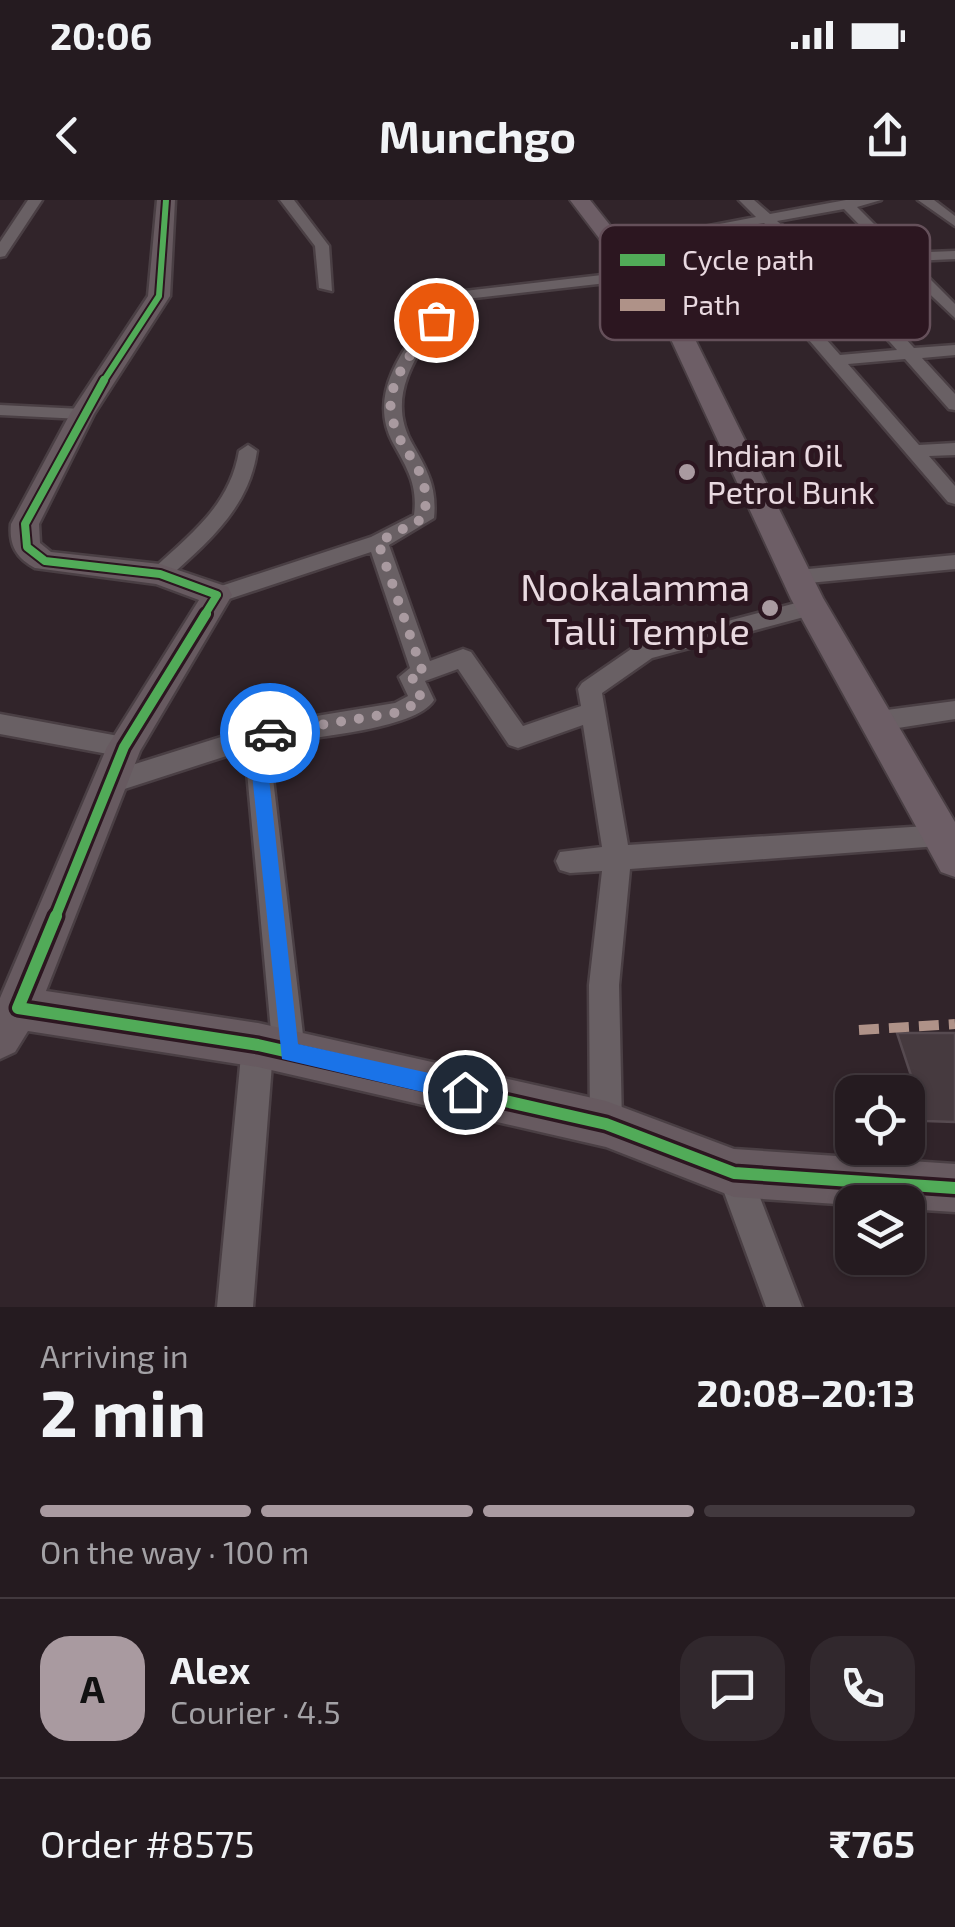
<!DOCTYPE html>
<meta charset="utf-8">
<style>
body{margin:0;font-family:"Exo 2",sans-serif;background:#31282d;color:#f1f3f6;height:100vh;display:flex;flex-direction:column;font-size:38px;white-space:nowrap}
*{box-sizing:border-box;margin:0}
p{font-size:32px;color:#a3a1a5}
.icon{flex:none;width:55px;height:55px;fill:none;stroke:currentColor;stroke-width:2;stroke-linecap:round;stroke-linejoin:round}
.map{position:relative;height:1107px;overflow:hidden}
.panel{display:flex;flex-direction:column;background:#251b20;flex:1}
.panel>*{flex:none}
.buttons{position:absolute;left:835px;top:875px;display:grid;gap:20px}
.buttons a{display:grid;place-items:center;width:90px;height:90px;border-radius:20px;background:#251b20;box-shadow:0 2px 8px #0004,0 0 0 2px #42393e;font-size:50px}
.pin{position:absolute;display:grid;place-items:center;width:85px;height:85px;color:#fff;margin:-42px;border:5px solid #fff;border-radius:50%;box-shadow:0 2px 10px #0007}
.courier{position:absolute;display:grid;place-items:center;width:100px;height:100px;margin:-50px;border:8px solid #1a73e8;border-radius:50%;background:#fff;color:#222;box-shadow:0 2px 12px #0007}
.head em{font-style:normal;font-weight:700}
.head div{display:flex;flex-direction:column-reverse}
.head{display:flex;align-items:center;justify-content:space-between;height:170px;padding:0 40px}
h1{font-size:65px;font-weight:700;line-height:75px}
.bar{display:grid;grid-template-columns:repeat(4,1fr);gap:15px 10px;align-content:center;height:120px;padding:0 40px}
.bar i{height:12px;border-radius:8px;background:#42393e}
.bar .on{background:#a99aa0}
.bar p{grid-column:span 4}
.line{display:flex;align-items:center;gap:25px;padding:0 40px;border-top:2px solid #42393e}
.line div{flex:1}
.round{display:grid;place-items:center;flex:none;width:105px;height:105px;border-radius:30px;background:#31282d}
.status{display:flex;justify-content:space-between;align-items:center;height:70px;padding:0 50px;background:#251b20;direction:ltr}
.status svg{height:28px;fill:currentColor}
header{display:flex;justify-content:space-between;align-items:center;height:130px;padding:0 40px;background:#251b20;font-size:45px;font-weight:700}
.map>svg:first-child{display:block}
</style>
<div class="status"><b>20:06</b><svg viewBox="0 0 49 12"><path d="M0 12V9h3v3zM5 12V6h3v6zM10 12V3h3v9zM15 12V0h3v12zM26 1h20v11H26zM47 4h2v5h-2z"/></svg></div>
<header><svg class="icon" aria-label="back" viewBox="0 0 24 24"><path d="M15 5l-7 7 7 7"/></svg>Munchgo<svg class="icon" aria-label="share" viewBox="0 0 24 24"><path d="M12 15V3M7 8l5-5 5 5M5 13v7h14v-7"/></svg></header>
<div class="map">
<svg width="955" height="1107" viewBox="0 0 955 1107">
<rect width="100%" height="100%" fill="#31242a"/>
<path fill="#463a3f" stroke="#564a50" stroke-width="2.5" d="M 897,833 L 955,833 L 955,922 L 926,921 Z"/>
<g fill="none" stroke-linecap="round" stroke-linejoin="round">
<g stroke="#4a3f44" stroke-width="5">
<path id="street" d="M 28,0 L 42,0 L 5,56 L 0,57 L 0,42 Z
M 280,0 L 294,0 L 329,46 L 332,91 L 319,88 L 315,46 Z
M 739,0 L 754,0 L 770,14 L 846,0 L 881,0 L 857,7 L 903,53 L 955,51 L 955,59 L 912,61 L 955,104 L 955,118 L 896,62 L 839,65 L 914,148 L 955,145 L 955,155 L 922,158 L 955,194 L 955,210 L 949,209 L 905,159 L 848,164 L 919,245 L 955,243 L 955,255 L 929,256 L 955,286 L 955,304 L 948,302 L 748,69 L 640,84 L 633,80 L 457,100 C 425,143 381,191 413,245 C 428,271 437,288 434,318 L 389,345 L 430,461 L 463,449 L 471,452 L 523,526 L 581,506 L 578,489 L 582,483 L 637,445 L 811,399 L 819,401 L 822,407 L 819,413 L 652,458 L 602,493 L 628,645 L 943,625 L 952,629 L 952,645 L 630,669 L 619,785 L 622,924 L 618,936 L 606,940 L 594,936 L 590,924 L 589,785 L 602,671 L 570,673 L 560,670 L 556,661 L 560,652 L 602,647 L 583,525 L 518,548 L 509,545 L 458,469 L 425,481 L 434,500 C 417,530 304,538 269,544 L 305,852 L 300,863 L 289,868 L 278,863 L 273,851 L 253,1107 L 217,1107 L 242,845 L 247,834 L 258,829 L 269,834 L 272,842 L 245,550 L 109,594 L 100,591 L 96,583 L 100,575 L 256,526 L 395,503 L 408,496 L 399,477 L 410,468 L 371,352 L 217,403 L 206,395 L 209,390 L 371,337 L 414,315 C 418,285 407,268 393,243 C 363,187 415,135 447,93 L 636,71 L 643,75 L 752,60 L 801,58 L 764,23 L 617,49 L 610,45 L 756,17 ZM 844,9 L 888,54 L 818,57 L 777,21 ZM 823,66 L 897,150 L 840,155 L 763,68 Z
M 918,0 L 934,0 L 955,16 L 955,26 Z
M 0,205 L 82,209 L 91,214 L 82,219 L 0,215 Z
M 248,245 L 257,251 C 249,308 208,342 167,379 L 153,379 L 153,369 C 191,334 230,305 239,251 Z
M 955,355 L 955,369 L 798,384 L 787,377 L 798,370 Z
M 955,501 L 955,519 L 879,531 L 870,528 L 867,521 L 870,514 L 879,511 Z
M 0,514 L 124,537 L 133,540 L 136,547 L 133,554 L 124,557 L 0,534 Z
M 734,956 L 746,961 L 802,1107 L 766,1107 L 717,973 L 722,961 Z"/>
</g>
<g stroke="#4a3f44" stroke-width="5">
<path id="secondary" d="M 157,0 L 175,0 L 170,96 L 94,214 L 39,324 L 40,343 L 51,352 L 160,364 L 228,387 L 232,395 L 140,551 L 46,791 L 258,823 L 606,901 L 734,949 L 955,964 L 955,1012 L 908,1009 L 908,1002 L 852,1005 L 734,997 L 606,947 L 258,867 L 28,831 L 15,852 L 0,859 L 0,798 L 107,547 L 199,400 L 156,384 L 35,368 C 16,358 9,345 11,324 L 70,214 L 148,96 Z"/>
</g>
<g stroke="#4a3f44" stroke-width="4">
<path id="primary" d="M 570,0 L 590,0 L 686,121 L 823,398 L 955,622 L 955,677 L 941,672 L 791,399 L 663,122 Z"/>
</g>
<use href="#street" fill="#696064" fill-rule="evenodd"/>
<use href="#secondary" fill="#675a60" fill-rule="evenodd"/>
<use href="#primary" fill="#6d5e66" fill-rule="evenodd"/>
<path stroke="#af9288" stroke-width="10" stroke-dasharray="20 10" stroke-linecap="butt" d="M 859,830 L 955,824"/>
<g stroke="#2c1620" stroke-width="10">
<path id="cycleway-far3" d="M 103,182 L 159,96 L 166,0"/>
</g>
<g stroke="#2c1620" stroke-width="12">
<path id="cycleway-far2" d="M 104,180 L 25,324 L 27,347 L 45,361 L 160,374 L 217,395 L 204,416"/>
</g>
<g stroke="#2c1620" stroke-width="16">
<path id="cycleway-far1" d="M 55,718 L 124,547 L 206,414"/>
</g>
<g stroke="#2c1620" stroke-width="19">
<path id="cycleway" d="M 56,716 L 18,808 L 258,845 L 606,924 L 734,973 L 955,988"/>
</g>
<use href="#cycleway-far3" stroke="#51ab58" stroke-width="6"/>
<use href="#cycleway-far2" stroke="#51ab58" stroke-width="8"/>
<use href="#cycleway-far1" stroke="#51ab58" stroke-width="10"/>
<use href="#cycleway" stroke="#51ab58" stroke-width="12"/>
</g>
<path fill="#1a73e8" d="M 270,527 L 278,533 L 265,541 L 298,844 L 465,881 L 475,892 L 472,899 L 465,902 L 282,859 L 248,536 Z"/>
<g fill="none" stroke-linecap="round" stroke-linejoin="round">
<path stroke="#a99aa0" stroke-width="10" stroke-dasharray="0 18" d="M 270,533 L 400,512 L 422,500 L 412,477 L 423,473 L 378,342 L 424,318 C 433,266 402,260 392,217 C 383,183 418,145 436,120"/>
</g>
<g fill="#a99aa0" stroke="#2c1620" stroke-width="4">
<circle cx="687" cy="272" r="10"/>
<circle cx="770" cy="408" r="10"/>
</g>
<g text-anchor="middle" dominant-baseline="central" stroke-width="10" stroke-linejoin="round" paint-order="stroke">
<g font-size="32" fill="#e9d9e0" stroke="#2c1620" text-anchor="start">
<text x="707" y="254">Indian Oil<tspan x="707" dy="37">Petrol Bunk</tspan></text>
</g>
<g font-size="38" fill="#e9d9e0" stroke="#2c1620" text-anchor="end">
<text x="750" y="386">Nookalamma<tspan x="750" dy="44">Talli Temple</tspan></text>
</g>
</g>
<rect x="600" y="25" width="330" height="115" rx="15" fill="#2c1620" stroke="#65505a" stroke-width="2.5"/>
<rect x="620" y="54" width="45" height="12" fill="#51ab58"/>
<rect x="620" y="99" width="45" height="12" fill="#af9288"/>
<g font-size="28" fill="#e9d9e0">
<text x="682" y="70">Cycle path</text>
<text x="682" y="115">Path</text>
</g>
</svg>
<div class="buttons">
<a><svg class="icon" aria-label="locate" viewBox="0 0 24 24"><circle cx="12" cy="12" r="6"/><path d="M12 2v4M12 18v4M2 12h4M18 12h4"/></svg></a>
<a><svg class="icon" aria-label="layers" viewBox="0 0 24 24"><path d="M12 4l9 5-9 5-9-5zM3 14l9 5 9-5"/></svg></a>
</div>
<div class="pin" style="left:436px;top:120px;background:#ea580c"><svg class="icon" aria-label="bag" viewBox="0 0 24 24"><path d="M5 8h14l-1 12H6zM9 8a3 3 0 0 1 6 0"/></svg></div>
<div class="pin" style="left:465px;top:892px;background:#1f2937"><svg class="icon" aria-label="home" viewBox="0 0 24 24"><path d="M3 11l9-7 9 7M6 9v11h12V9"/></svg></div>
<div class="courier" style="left:270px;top:533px"><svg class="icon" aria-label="car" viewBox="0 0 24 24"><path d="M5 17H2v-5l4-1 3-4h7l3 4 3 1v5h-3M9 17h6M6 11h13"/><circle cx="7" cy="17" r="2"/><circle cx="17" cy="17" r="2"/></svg></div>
</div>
<section class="panel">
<div class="head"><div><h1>2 min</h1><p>Arriving in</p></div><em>20:08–20:13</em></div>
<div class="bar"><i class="on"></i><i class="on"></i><i class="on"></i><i></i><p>On the way · 100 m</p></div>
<div class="line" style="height:180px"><b class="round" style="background:#a99aa0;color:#111">A</b><div><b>Alex</b><p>Courier · 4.5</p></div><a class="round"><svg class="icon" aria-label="chat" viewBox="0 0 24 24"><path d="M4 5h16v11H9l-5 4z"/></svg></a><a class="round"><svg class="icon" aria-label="phone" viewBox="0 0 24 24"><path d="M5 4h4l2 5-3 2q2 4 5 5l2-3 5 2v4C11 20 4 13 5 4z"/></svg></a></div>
<div class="line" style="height:130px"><div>Order #8575</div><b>₹765</b></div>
</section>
